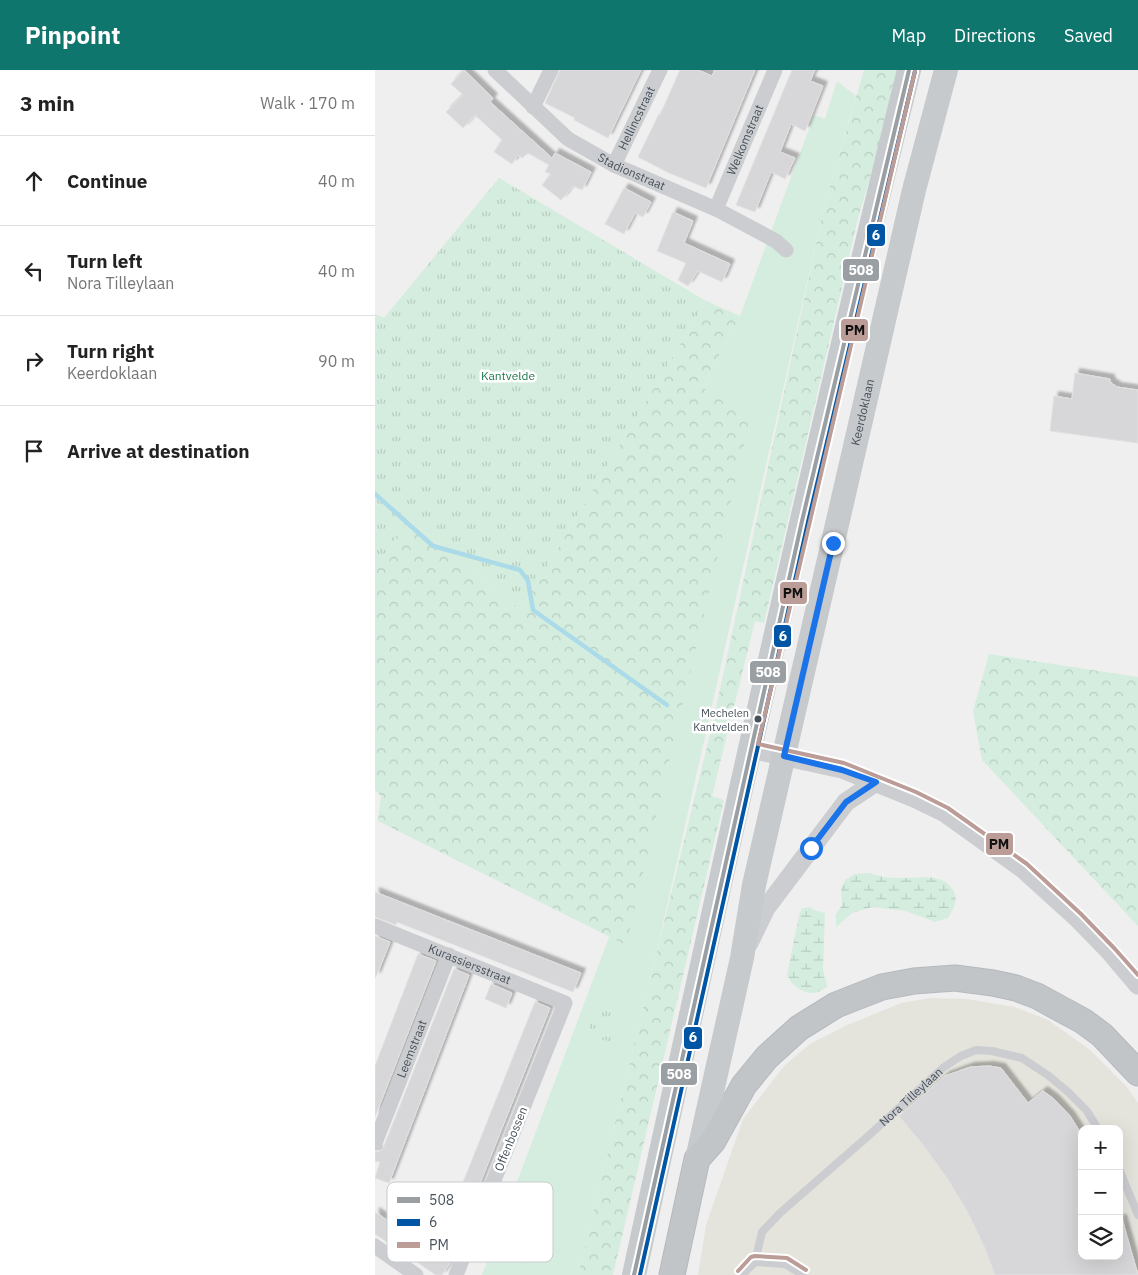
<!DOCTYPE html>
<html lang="en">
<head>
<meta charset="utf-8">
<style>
  body { margin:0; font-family:"IBM Plex Sans",sans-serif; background:#f2f2f2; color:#222 }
  .controls { position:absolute; right:15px; bottom:15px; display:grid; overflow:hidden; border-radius:10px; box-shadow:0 5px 20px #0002 }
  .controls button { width:45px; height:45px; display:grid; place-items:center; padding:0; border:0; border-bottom:1px solid #e0e0e0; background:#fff; color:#222; font:25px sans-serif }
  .stop { position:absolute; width:15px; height:15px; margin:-11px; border:4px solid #1a73e8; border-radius:50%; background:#fff }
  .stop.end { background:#1a73e8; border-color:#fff; box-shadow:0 1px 5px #0008 }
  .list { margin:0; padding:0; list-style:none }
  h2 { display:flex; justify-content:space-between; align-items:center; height:65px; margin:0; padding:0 20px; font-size:21px }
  h2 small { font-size:16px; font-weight:400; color:#767676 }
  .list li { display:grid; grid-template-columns:32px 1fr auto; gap:15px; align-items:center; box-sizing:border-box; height:90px; padding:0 20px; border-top:1px solid #e0e0e0 }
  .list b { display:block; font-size:19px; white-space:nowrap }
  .list p { margin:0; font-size:16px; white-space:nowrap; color:#767676 }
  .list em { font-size:16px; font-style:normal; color:#767676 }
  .icon { flex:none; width:28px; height:28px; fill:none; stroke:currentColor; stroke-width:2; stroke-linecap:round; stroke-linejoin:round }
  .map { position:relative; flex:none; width:763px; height:1205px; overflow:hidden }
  header { display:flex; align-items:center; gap:30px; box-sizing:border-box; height:70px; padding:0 25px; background:#0f766e; color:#fff }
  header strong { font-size:24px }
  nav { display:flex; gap:28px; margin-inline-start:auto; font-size:18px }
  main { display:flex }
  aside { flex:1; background:#fff }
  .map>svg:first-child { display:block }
</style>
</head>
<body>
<header>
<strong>Pinpoint</strong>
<nav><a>Map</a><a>Directions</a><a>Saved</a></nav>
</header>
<main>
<aside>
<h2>3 min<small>Walk · 170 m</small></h2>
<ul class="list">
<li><svg class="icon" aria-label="ahead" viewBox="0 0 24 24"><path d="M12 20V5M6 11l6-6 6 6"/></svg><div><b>Continue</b></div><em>40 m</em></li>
<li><svg class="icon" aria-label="left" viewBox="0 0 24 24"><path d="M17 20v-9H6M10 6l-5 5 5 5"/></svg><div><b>Turn left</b><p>Nora Tilleylaan</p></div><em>40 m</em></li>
<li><svg class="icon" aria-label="right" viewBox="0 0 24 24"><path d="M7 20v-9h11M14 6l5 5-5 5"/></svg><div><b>Turn right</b><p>Keerdoklaan</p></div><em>90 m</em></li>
<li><svg class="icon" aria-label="arrive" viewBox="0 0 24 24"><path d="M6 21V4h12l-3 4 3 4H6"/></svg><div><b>Arrive at destination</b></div></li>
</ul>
</aside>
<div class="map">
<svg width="763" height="1205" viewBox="0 0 763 1205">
  <defs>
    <pattern id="forest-crowns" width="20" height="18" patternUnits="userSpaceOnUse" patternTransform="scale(1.25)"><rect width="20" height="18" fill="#d4edde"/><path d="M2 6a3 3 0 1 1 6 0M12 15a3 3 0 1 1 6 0" fill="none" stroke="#b7cdc1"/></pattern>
    <pattern id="wetland-marsh" width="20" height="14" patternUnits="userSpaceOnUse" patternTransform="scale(1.25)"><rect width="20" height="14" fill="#d4edde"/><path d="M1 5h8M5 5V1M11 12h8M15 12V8" fill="none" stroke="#b7cdc1"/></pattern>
    <pattern id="park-tufts" width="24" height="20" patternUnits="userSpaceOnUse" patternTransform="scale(1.25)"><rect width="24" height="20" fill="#d4edde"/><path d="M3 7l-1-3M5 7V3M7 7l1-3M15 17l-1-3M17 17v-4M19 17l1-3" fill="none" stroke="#b7cdc1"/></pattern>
    <filter id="shadow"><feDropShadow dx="4.5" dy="-4.5" stdDeviation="1" flood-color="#0004"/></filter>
  </defs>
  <rect width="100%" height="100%" fill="#f0efef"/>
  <!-- commercial -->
  <path fill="#e4e3dc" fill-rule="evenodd" d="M555,928L592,929L640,937L673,950L714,979L751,1016L763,1033V1205H323L331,1155L368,1049L409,996L435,974L470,956L526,933ZM707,1059H744V1186H707Z"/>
  <!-- grass -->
  <path fill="#d4edde" d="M462,11L481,26L449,137L280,889L203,1205H107L234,867L327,317L365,246L439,45L450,49Z"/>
  <!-- forest -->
  <path fill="url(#forest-crowns)" d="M489,0H527L483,148L389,553L380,551L337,726L349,730L238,1205H203L337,656L449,137Z
    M331,231L365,246L327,317L375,350L251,875L3,751L6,726L0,720V499L33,449L146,540Z
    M614,584L763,607V856L607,690L598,641Z"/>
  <!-- wetland -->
  <path fill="url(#wetland-marsh)" d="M494,803C503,806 512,808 521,808C539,809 568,801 578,820C584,830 579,838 573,848L560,852L531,841L497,837L477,843L461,857V844L467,835L466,819L470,810L480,804Z
    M435,837L439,840L450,843L448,899L452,916C439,930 419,921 412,905L424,846L427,838Z"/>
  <!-- park -->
  <path fill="url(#park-tufts)" d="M124,108L331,231L146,540L33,449L0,499V244L9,248Z
    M221,933L246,940L237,972L212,966Z
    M150,1178L166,1182L160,1201L145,1195Z"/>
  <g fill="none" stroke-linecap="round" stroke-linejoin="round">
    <!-- stream -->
    <path stroke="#abdbe9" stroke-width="4.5" d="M0,424L58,476L145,500L153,511L158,540L292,635"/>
  </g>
  <!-- building -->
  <path fill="#d7d7d9" stroke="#e1e1e2" filter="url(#shadow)" d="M89,0L118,28L115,32L177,88L180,83L216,102L207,120L198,116L186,130L167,115L176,104L170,102L174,95L153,83L147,88L143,85L137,94L119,82L127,70L100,45L88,58L71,42L88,25L76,14Z
    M185,0H266L233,68L199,50L200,48L170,33Z
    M305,0H323L337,6L340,0H380L331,118L294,103L263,87L284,44L285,45Z
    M417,0H440L435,11L448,16L430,61L416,54L405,82L420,88L410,109L396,102L380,142L361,135Z
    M249,118L276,132L268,147L260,143L249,164L230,154Z
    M298,142L318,151L309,173L355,194L347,212L323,201L313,216L303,210L311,193L282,181Z
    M700,303L735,309V312L742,317L763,320V373L675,361L679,326L697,329Z
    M0,822L206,903L198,922L22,852L21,855L0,847Z
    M0,866L15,872L1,907H0Z
    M43,884L61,891L0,1047V996Z
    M79,899L94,905L14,1113L0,1108L5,1092L0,1091V1082L5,1081L9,1076Z
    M116,914L137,923L131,938L110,929Z
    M160,932L175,938L84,1166L69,1160Z
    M614,996L626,998L653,1033L668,1021L679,1029L695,1046L707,1065V1186H744V1149H747L763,1205H620L609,1176L592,1141L572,1108L549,1076L524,1046L570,1006L595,997Z
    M0,1142L75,1193L67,1205H61L0,1164Z"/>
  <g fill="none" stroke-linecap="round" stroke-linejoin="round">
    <!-- trunk casing -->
    <g stroke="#b5b9be" stroke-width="27">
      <path id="trunk" d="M297,1205L322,1089L338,1071L369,1015L392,987L424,958L461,935L507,917L539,911L580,908L618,913L641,918L662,926L708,951L727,965L763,1003"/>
    </g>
    <!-- service -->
    <g stroke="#cbcdd0" stroke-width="8">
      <path d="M744,1099L763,1145"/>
      <path id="s1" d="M380,1192L387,1162L405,1143L491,1068L569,997L586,986L601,980L617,981L647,988L674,1006L693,1022L712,1041L723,1059"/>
      <path d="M367,1205L380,1192L410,1194L428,1205"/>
    </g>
    <!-- minor -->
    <g stroke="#cbcdd0" stroke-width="15">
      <path id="s2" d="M120,0L193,69L239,95L341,139L401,171L411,180"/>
      <path d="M158,37L176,0"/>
      <path id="s3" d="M239,95L285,0"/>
      <path id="s4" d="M341,139L400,0"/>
      <path id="s5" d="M0,856L190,933L81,1205"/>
      <path id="s6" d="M0,1073L74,885"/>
      <path d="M0,1176L41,1205"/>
    </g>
    <!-- tertiary -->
    <path stroke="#cbcdd0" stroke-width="19" d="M375,679L467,699L539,728L570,743L648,799L702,848L736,883L763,915
      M374,873L391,838L471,732L501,712"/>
    <!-- primary -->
    <g stroke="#c7cacd" stroke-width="24">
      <path id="s7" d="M322,1089L367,888L379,815L539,120L571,0"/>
      <path d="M259,1205C347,802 435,400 534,0"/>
    </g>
    <!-- trunk -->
    <use href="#trunk" stroke="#c2c5c8" stroke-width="25"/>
    <!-- bus-1 casing -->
    <g stroke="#fff" stroke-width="8">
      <path id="bus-1" d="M259,1205L427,451L534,0"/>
    </g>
    <!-- bus-2 casing -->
    <g stroke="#fff" stroke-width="8">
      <path id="bus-2" d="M265,1205L433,452L540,1"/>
    </g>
    <!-- bus-3 casing -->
    <g stroke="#fff" stroke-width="8">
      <path id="bus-3" d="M540,1L383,674L469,693L541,722L573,738L652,794L706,844L740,879L763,905
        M363,1201L376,1187L380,1186L412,1188L431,1200"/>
    </g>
    <!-- bus-1 -->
    <use href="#bus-1" stroke="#9a9fa4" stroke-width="4"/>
    <!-- bus-2 -->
    <use href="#bus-2" stroke="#0056a4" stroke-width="4"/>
    <!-- bus-3 -->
    <use href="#bus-3" stroke="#bb9c97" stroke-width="4"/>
  </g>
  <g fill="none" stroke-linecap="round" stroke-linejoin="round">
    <!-- route -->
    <path stroke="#1a73e8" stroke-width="6" d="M436,778L471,732L501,712L467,700L409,686L458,473"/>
  </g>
  <!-- markers -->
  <circle fill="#47515a" stroke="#fff" stroke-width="2" cx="383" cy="649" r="4.5"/>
  <g text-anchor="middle" stroke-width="5" stroke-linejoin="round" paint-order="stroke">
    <!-- bus labels -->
    <g font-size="11" fill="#47515a" stroke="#fff" text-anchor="end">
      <text x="374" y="647">Mechelen<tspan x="374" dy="14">Kantvelden</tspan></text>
    </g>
    <!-- street labels -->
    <g font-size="12" fill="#47515a" stroke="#fff">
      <text dy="4" stroke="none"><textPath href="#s3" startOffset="52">Hellincstraat</textPath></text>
      <text dy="4" stroke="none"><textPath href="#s4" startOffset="75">Welkomstraat</textPath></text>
      <text dy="4" stroke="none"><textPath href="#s2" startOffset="172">Stadionstraat</textPath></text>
      <text dy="4" stroke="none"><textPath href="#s7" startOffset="765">Keerdoklaan</textPath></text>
      <text dy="4" stroke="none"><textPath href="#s5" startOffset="102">Kurassiersstraat</textPath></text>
      <text dy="4" stroke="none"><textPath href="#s6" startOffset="101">Leemstraat</textPath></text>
      <text dy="4" stroke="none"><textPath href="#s1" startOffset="232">Nora Tilleylaan</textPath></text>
      <text transform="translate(136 1069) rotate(-68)" y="4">Offenbossen</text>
    </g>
    <!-- park labels -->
    <g font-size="12" fill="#1c784d" stroke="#fff">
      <text x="133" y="310">Kantvelde</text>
    </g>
  </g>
  <!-- legend -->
  <rect x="12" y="1112" width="166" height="80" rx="8" fill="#fff" stroke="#c8cbce" stroke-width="1"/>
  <rect x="22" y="1127" width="23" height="6" fill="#9a9fa4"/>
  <rect x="22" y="1149" width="23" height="7" fill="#0056a4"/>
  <rect x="22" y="1172" width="23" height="6" fill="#bb9c97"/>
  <g font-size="14" fill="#47515a">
    <text x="54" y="1135">508</text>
    <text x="54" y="1157">6</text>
    <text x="54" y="1180">PM</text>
  </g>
  <g stroke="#fff" stroke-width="2">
    <rect x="491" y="153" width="20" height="24" rx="5" fill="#0056a4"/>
    <rect x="467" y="188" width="38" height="24" rx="5" fill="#9a9fa4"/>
    <rect x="465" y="248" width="29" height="24" rx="5" fill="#bb9c97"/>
    <rect x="404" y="511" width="29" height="24" rx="5" fill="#bb9c97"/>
    <rect x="398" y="554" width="19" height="24" rx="5" fill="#0056a4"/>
    <rect x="374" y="590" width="38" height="24" rx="5" fill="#9a9fa4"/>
    <rect x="610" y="762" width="29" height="24" rx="5" fill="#bb9c97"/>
    <rect x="308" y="956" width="20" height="24" rx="5" fill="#0056a4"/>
    <rect x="285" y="992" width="38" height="24" rx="5" fill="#9a9fa4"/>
  </g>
  <g font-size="14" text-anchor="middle" font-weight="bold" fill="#fff">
    <text x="501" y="170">6</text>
    <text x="486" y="205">508</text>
    <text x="408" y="571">6</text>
    <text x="393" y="607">508</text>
    <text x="318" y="972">6</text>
    <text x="304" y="1009">508</text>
  </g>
  <g font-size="14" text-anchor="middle" font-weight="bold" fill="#111">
    <text x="480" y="265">PM</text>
    <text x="418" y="528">PM</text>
    <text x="624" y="779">PM</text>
  </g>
</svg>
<div class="controls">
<button>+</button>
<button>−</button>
<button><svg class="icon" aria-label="layers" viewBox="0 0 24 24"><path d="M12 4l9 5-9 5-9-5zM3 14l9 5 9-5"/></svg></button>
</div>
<div class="stop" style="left:436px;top:778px"></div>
<div class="stop end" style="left:458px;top:473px"></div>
</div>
</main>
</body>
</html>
